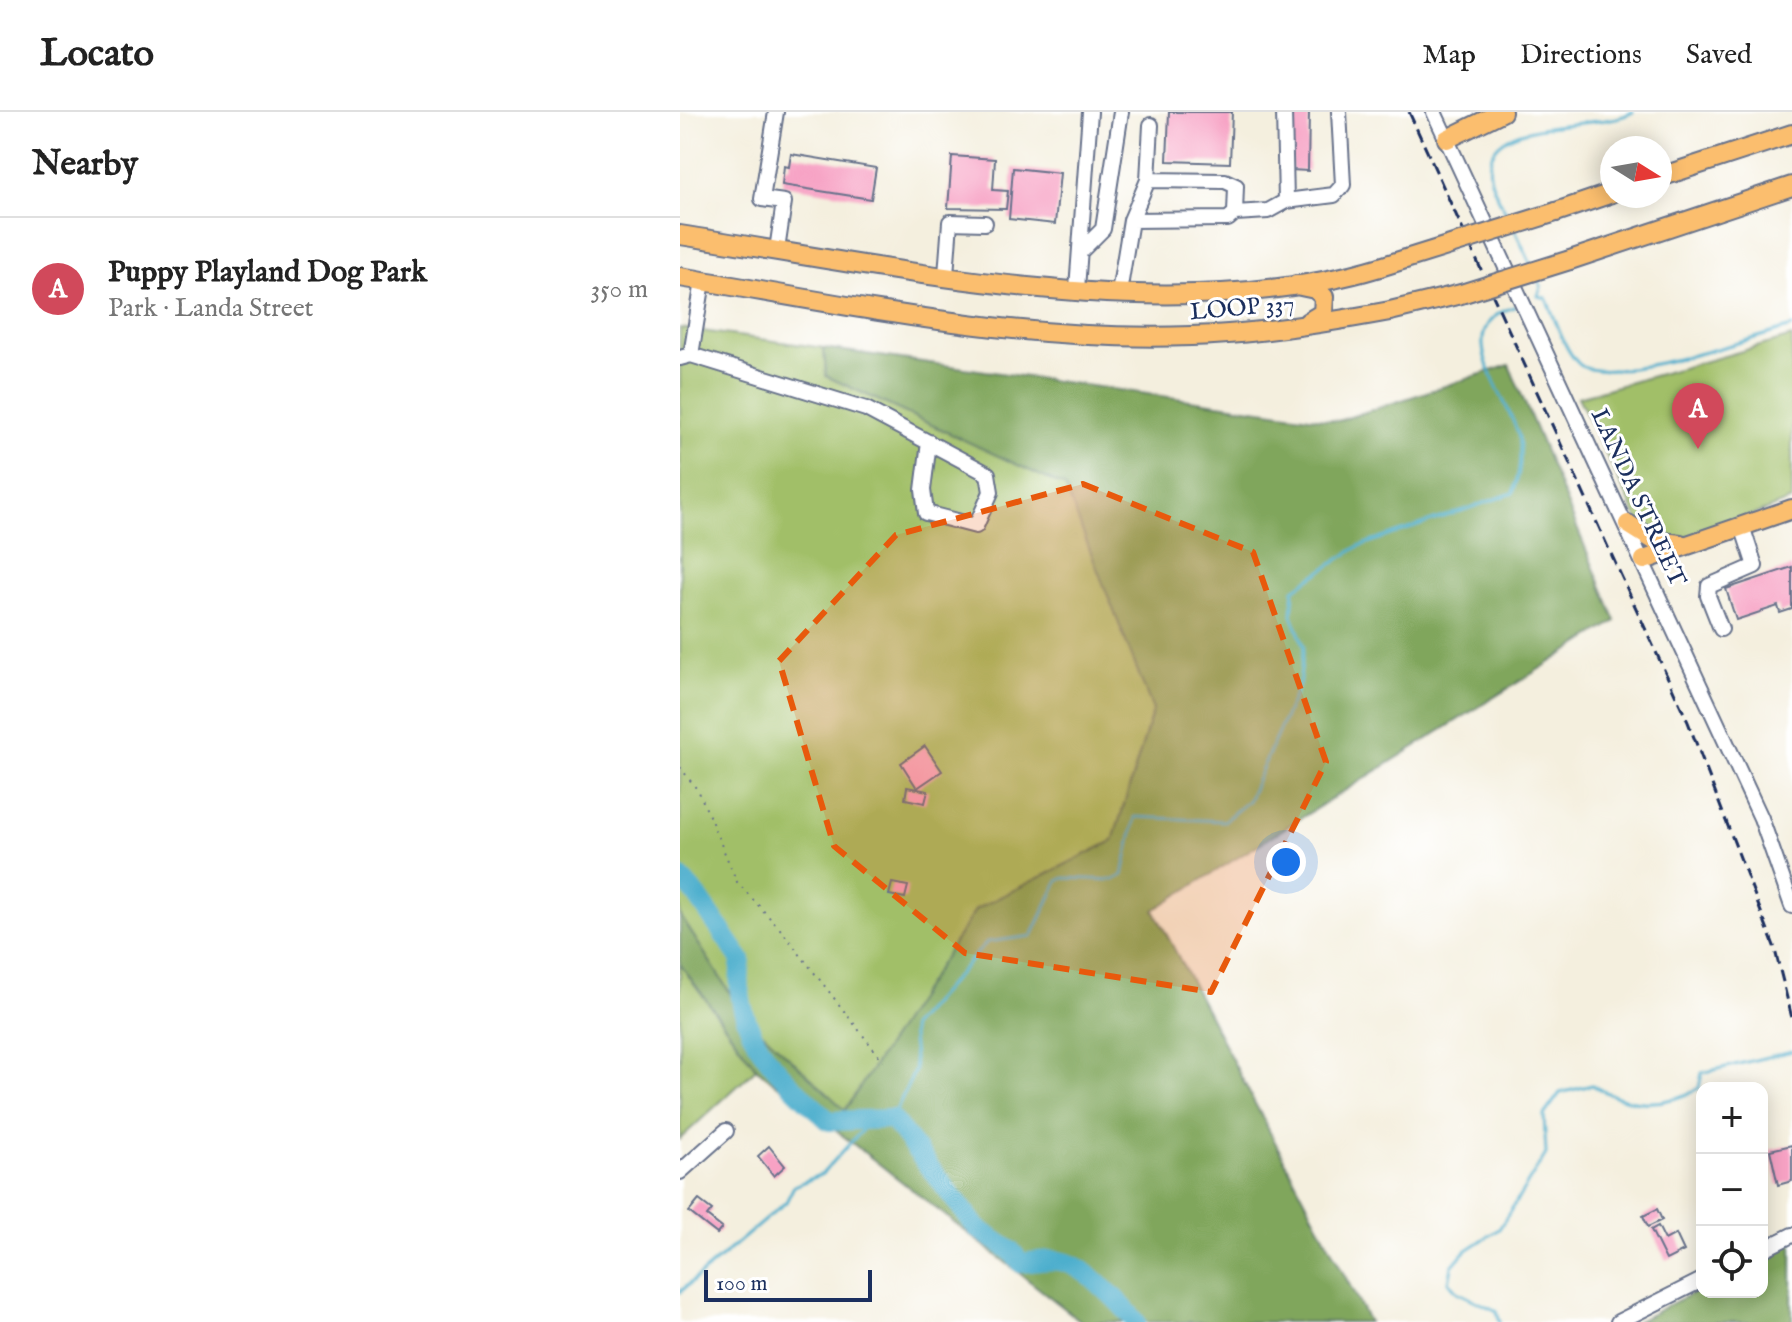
<!DOCTYPE html>
<html lang="en">
<head>
<meta charset="utf-8">
<style>
  body { margin:0; font-family:"IM FELL English",serif; background:#f2f2f2; color:#222 }
  .controls { position:absolute; right:24px; bottom:24px; display:grid; overflow:hidden; border-radius:16px; box-shadow:0 4px 20px #0003 }
  .controls button { width:72px; height:72px; display:grid; place-items:center; padding:0; border:0; border-bottom:2px solid #e0e0e0; background:#fff; color:#222; font:40px sans-serif }
  .compass { position:absolute; left:920px; top:24px; width:72px; height:72px; border-radius:50%; background:#fff; box-shadow:0 4px 20px #0003; rotate:101deg }
  .scale { position:absolute; left:24px; bottom:20px; width:168px; box-sizing:border-box; padding-left:8px; border:4px solid #1b2f5e; border-top:0; font-size:22px; line-height:28px; white-space:nowrap; color:#1b2f5e; -webkit-text-stroke:6px #fff; paint-order:stroke }
  .you { position:absolute; left:606px; top:750px; width:28px; height:28px; margin:-20px; border:6px solid #fff; border-radius:50%; background:#1a73e8; box-shadow:0 0 0 12px #1a73e833 }
  .badge { display:grid; place-items:center; width:52px; height:52px; border-radius:50%; background:#d1495b; color:#fff; font-size:26px; font-weight:700 }
  .pin { position:absolute; translate:-50% -66px; filter:drop-shadow(0 2px 4px #0008) }
  .pin::after { content:''; position:absolute; top:42px; width:28px; height:24px; background:inherit; clip-path:polygon(0 0,100% 0,50% 100%) }
  .list { margin:0; padding:0; list-style:none }
  h2 { display:flex; justify-content:space-between; align-items:center; height:104px; margin:0; padding:0 32px; font-size:34px }
  h2 small { font-size:26px; font-weight:400; color:#767676 }
  .list li { display:grid; grid-template-columns:52px 1fr auto; gap:24px; align-items:center; box-sizing:border-box; height:144px; padding:0 32px; border-top:2px solid #e0e0e0 }
  .list b { display:block; font-size:30px; white-space:nowrap }
  .list p { margin:0; font-size:26px; white-space:nowrap; color:#767676 }
  .list em { font-size:26px; font-style:normal; color:#767676 }
  .icon { flex:none; width:44px; height:44px; fill:none; stroke:currentColor; stroke-width:2; stroke-linecap:round; stroke-linejoin:round }
  .map { position:relative; flex:none; width:1112px; height:1210px; overflow:hidden }
  header { display:flex; align-items:center; gap:48px; box-sizing:border-box; height:112px; padding:0 40px; background:#fff; border-bottom:2px solid #e0e0e0 }
  header strong { font-size:38px }
  nav { display:flex; gap:44px; margin-inline-start:auto; font-size:28px }
  main { display:flex }
  aside { flex:1; background:#fff }
  .map>svg:first-child { display:block }
</style>
</head>
<body>
<header>
<strong>Locato</strong>
<nav><a>Map</a><a>Directions</a><a>Saved</a></nav>
</header>
<main>
<aside>
<h2>Nearby<small></small></h2>
<ul class="list">
<li><span class="badge">A</span><div><b>Puppy Playland Dog Park</b><p>Park · Landa Street</p></div><em>350 m</em></li>
</ul>
</aside>
<div class="map">
<svg width="1112" height="1210" viewBox="0 0 1112 1210">
  <rect width="100%" height="100%" fill="#fff"/>
  <filter id="ink" filterUnits="userSpaceOnUse"><feTurbulence type="fractalNoise" baseFrequency=".0125" numOctaves="2"/><feDisplacementMap in="SourceGraphic" scale="16" xChannelSelector="R" yChannelSelector="G"/><feConvolveMatrix kernelMatrix="1 2 1 2 8 2 1 2 1" color-interpolation-filters="sRGB"/></filter>
  <filter id="wash" filterUnits="userSpaceOnUse"><feTurbulence type="fractalNoise" baseFrequency=".006" numOctaves="4" result="noise"/><feDisplacementMap in="SourceGraphic" scale="32" xChannelSelector="R" yChannelSelector="G"/><feGaussianBlur stdDeviation="1.8" result="paint"/><feColorMatrix in="noise" values="0 0 0 0 0 0 0 0 0 0 0 0 0 0 0 0 0 1.4 0 .05"/><feComposite in="paint" operator="in"/></filter>
  <g filter="url(#wash)">
    <rect width="100%" height="100%" fill="#f4efde"/>
    <!-- green -->
    <path fill="#a1bf67" stroke="#5e7762" stroke-width="2" d="M0,216L144,236L146,264L385,374L473,598L433,729L296,797L165,999L64,903L0,803Z
      M1112,225V388L1018,424L990,427L961,414L898,285Z
      M0,852L76,957L0,1027Z"/>
    <!-- forest -->
    <path fill="#80a65c" stroke="#4e6a5d" stroke-width="2" d="M144,236L658,309L829,253L936,509L474,798L689,1210H402L77,957L0,852V803L64,903L165,998L296,797L433,729L473,598L385,375L146,264Z
      M1112,1129V1210H956L1022,1176V1180H1082V1144Z"/>
    <g fill="none" stroke-linecap="round" stroke-linejoin="round">
      <!-- stream -->
      <path stroke="#4eafcd" stroke-width="3" d="M830,108C823,94 812,78 810,63C800,0 919,20 953,0
        M835,118L852,155
        M857,165L861,175L858,184L866,186C875,205 883,237 899,252C923,276 1076,225 1112,215
        M212,1007L235,958L231,915L307,830L352,824L378,769L384,766L434,768L443,763L455,705L544,709L568,689L619,573L624,534L612,503L614,477L679,434L833,381C840,362 842,346 839,326C831,287 765,216 834,195
        M0,1180L106,1090L114,1074L142,1062L193,1006
        M820,1210L817,1199L777,1180L769,1170L772,1154L784,1140L819,1117L866,1042L864,1003L880,981L912,973C948,994 982,997 1019,976L1022,961L1112,939"/>
      <!-- river -->
      <path stroke="#4eafcd" stroke-width="20" d="M0,765L16,782L61,848C50,922 100,963 149,1009L212,1007L297,1116L331,1139L341,1151C355,1150 370,1146 384,1150C406,1155 442,1192 456,1210"/>
    </g>
    <g id="blocks">
      <!-- building -->
      <path fill="#f7a2c4" d="M489,0H552L550,51L487,49Z
        M612,0H629L628,59L611,58Z
        M111,42L196,56L191,87L102,73L104,54L109,55Z
        M272,44L315,47L313,78L328,79L326,97L268,96Z
        M333,56L380,61L375,112L329,107Z
        M1112,455V497L1100,501L1098,494L1056,508L1046,477Z
        M245,634L262,659L237,676L221,651Z
        M227,675L248,679L245,691L225,687Z
        M212,771L228,774L225,786L209,783Z
        M1112,1033V1069L1098,1073L1090,1038Z
        M89,1034L105,1054L94,1064L78,1044Z
        M19,1088L32,1098L27,1104L42,1116L37,1122L9,1100Z
        M977,1097L982,1108L968,1115L963,1104Z
        M978,1114L985,1128L996,1122L1004,1139L986,1148L971,1118Z"/>
    </g>
  </g>
  <g filter="url(#ink)">
    <use href="#blocks" fill-opacity="0" stroke="#67728b" stroke-width="2"/>
    <g fill="none" stroke-linecap="round" stroke-linejoin="round">
      <!-- minor casing -->
      <g stroke="#67728b" stroke-width="18">
        <path id="minor" d="M96,0L82,87L104,90L97,138
          M604,0L606,89
          M754,0L1081,706L1112,794
          M555,101L588,99L606,89L654,83L663,73L659,0
          M451,108L548,107L555,101L556,74L545,69L468,68
          M400,140L423,117L441,0
          M266,163L270,110L305,111
          M397,177L410,0
          M439,181L451,108L468,68L471,13
          M11,243L23,169
          M0,246L11,243L186,297L308,362L311,380L296,414L246,401L243,378L249,330
          M1041,517L1028,484L1029,474L1075,454L1062,414
          M0,1060L46,1019
          M1082,1138L1112,1123
          M938,1210L1022,1168"/>
      </g>
      <!-- major casing -->
      <g stroke="#67728b" stroke-width="22">
        <path id="major" d="M767,27L822,0
          M980,65L1112,22
          M876,100L932,81
          M0,123C215,156 489,219 700,155
          M890,148L1112,74
          M0,165C179,195 365,236 548,222C603,218 656,209 710,199
          M616,173L635,177L644,185L643,201L628,210
          M948,412L975,429L1000,432
          M964,448L1112,397"/>
      </g>
      <!-- path -->
      <path stroke="#67728b" stroke-width="2" stroke-dasharray="2 6" stroke-linecap="butt" d="M0,655L19,680L57,770L101,818L203,949"/>
      <!-- minor -->
      <use href="#minor" stroke="#fff" stroke-width="14"/>
      <!-- major -->
      <use href="#major" stroke="#fbbe6e" stroke-width="18"/>
      <!-- rail -->
      <path stroke="#1b2f5e" stroke-width="3" stroke-dasharray="12 6" stroke-linecap="butt" d="M729,0L1008,610L1094,834L1112,906"/>
      <!-- major-bridge casing -->
      <g stroke="#67728b" stroke-width="22" stroke-linecap="butt">
        <path id="major-bridge" d="M700,155L876,100
          M710,199L781,182L890,148"/>
      </g>
      <!-- major-bridge -->
      <use href="#major-bridge" stroke="#fbbe6e" stroke-width="18"/>
    </g>
  </g>
  <!-- marked area -->
  <path fill="#e8590c" fill-opacity="0.2" stroke="#e8590c" stroke-width="6" stroke-dasharray="16 10" stroke-linejoin="round" d="M403,372L573,440L646,650L531,880L285,841L154,734L99,549L216,423Z"/>
  <g text-anchor="middle" stroke-width="6" stroke-linejoin="round" paint-order="stroke">
    <!-- street labels -->
    <g font-size="24" fill="#1b2f5e" stroke="#fff">
      <text transform="translate(562 195) rotate(-5)" y="8">LOOP 337</text>
      <text transform="translate(959 385) rotate(65)" y="8">LANDA STREET</text>
    </g>
  </g>
</svg>
<div class="controls">
<button>+</button>
<button>−</button>
<button><svg class="icon" aria-label="locate" viewBox="0 0 24 24"><circle cx="12" cy="12" r="6"/><path d="M12 2v4M12 18v4M2 12h4M18 12h4"/></svg></button>
</div>
<svg class="compass" viewBox="-18 -18 36 36"><path d="M0-13l5 13h-10z" fill="#e53935"/><path d="M0 13l5-13h-10z" fill="#767676"/></svg>
<div class="scale">100 m</div>
<div class="you"></div>
<div class="pin badge" style="left:1018px;top:337px">A</div>
</div>
</main>
</body>
</html>
